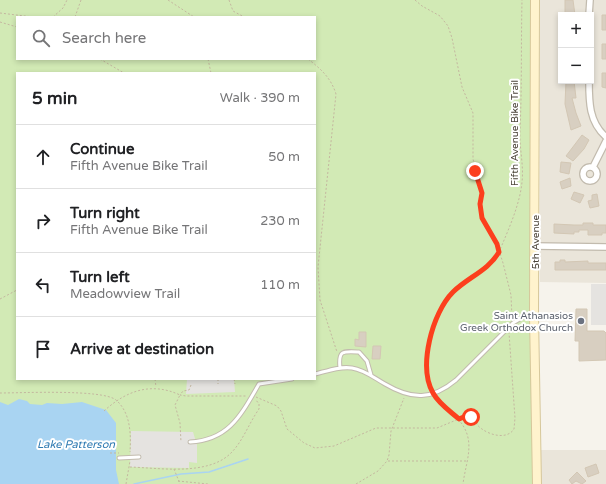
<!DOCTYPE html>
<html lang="en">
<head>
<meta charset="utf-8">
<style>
  body { margin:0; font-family:"Varela Round",sans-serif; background:#f2f2f2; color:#202124 }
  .controls { position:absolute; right:12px; top:12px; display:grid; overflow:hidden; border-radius:0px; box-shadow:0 2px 6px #0003 }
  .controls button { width:36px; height:36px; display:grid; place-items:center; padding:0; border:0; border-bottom:1px solid #e0e0e0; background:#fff; color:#202124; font:20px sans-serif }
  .stop { position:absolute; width:12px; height:12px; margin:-9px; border:3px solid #fc3f1d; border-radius:50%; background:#fff }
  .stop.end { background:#fc3f1d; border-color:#fff; box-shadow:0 1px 4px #0008 }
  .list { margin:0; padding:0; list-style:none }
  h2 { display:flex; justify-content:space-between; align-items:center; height:52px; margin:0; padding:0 16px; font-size:17px }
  h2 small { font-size:13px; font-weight:400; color:#757577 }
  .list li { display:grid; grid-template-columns:26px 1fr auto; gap:12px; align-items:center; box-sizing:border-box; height:64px; padding:0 16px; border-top:1px solid #e0e0e0 }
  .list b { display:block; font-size:15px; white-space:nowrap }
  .list p { margin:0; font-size:13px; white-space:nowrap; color:#757577 }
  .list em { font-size:13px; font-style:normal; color:#757577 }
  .icon { flex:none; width:22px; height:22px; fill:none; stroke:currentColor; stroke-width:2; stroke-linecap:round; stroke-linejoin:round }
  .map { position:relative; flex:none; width:606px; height:484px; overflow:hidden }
  .search { position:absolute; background:#fff; box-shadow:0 2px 6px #0003; left:16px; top:16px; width:300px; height:44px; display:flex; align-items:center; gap:10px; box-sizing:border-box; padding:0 14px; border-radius:0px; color:#757577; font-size:15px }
  .panel { position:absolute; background:#fff; box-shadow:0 2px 6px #0003; left:16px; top:72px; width:300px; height:308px; border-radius:0px }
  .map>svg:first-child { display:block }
</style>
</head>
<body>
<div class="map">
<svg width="606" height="484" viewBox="0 0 606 484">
  <rect width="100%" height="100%" fill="#f6f3ec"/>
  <!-- residential -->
  <path fill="#eae5da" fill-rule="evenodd" d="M539,0H606V283L540,282ZM561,15H591V81H561Z
    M539,450H606V484H540Z"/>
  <!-- green -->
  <path fill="#d2eab5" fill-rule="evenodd" d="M0,0H531L530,241L533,484H0ZM17,17H315V59H17ZM17,73H315V379H17Z"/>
  <!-- parking -->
  <path fill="#e5e3e0" d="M591,284H606V325H591Z
    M187,379H234L235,392L186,394Z
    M131,431L193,432L197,445V463L189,462V468L130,467Z"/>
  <!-- water -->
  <path fill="#a9d4f2" d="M19,399L27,401L30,404L42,405L47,403L62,404L82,402L106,410L116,423V470L119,484H0V402L8,405Z"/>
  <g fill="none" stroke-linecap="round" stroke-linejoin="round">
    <!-- stream -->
    <path stroke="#a9d4f2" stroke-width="1.5" d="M134,484L181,474L209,472L248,459"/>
  </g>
  <!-- building -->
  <path fill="#d8cfc1" stroke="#d3c7b4" d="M565,0H573L575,15H565Z
    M602,15H606V30H602Z
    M602,44H606V59H602Z
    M602,73H606V88L602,87Z
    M566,81H574L576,98H572L576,113L581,126L571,130L565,104Z
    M582,135L589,140L584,149L573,161L566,156Z
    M561,162L571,163L569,174L560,172Z
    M570,178L571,186L562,189L560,182Z
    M574,192L584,195L580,203L571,199Z
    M597,194L599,206L590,208L588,201L592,200V195Z
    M583,223H593V225H606V233H602V235H588V230H579V232H574V234L554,233V224L574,225H583Z
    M560,260H565V262L588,261V263H606V270H555V262H560Z
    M576,309H587V331H604L606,333V360L579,361V341H575Z
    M359,332H366V347L355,346V339L359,340Z
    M373,346H381L380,359H372Z
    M596,464L599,473L588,477L585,468Z
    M577,472L586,481L582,484L576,481L572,484L569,480Z"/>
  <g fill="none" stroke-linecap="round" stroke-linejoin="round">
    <!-- lane casing -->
    <g stroke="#c2bbae" stroke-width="5">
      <path id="lane" d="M340,368C338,350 343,351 359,352L367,361L371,375
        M315,374C327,371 340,366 352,368C365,370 374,378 385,384C412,400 432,400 456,380L513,323L523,317L532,316
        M190,442C229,440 241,415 259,384L292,379
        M119,458L139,457"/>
    </g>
    <!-- street casing -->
    <g stroke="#c2bbae" stroke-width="8">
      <path id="street" d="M589,15L590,0
        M589,81C589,102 589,122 606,137
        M583 174a7 7 0 1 1 14 0a7 7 0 1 1-14 0Z
        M593,167L606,141
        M535,246L606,247"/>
    </g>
    <!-- secondary casing -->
    <g stroke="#d6c79b" stroke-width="10">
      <path id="secondary" d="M535,0L534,315L537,484"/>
    </g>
    <!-- path -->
    <path stroke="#c4b79f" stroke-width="1" stroke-dasharray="2 2" stroke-linecap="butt" d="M168,0L194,17
      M229,0L233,11L244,17
      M415,0L422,6L440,16L448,26L452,38L462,87L473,113V159L482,193L481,213L491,235L497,244L503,263L511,295L512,318
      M0,13L33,17
      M53,17L63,8L67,0
      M75,17L81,0
      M0,22L17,27
      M100,59L124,73
      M208,59L211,73
      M308,59C321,69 331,78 336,94L318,267L320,300L337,352
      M0,299L17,290
      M155,379L156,387
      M218,379V384
      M234,379L235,384
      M191,385L189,390L183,391L180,395L186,396H247
      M431,389C422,355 430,311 459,287C476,273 493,266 502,245C510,226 520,203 522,182C524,165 519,147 520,130C522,87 521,43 522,0
      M0,393C21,393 103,389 116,400C131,413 131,435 130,452
      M256,397L277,406L281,411L287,429L304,443L315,448L334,446L376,428H437L466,416L471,417C475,421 477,426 482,429C490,435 507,440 514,429L515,418L509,333
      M435,397C442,406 451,411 458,419C477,440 466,460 463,484
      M104,411C127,390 152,382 180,395L175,405L180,423L181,442
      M110,453H119
      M388,461H468
      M130,467C160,468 208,476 231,453C243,441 249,423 259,409V404L256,400
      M174,469L180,484
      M178,481L208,484
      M126,484L130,461
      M356,484L378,471L387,461L389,455L391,431L404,398"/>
    <!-- lane -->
    <use href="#lane" stroke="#fff" stroke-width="3"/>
    <!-- street -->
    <use href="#street" stroke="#fff" stroke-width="5.5"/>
    <!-- secondary -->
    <use href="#secondary" stroke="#fff3cd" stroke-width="8"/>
  </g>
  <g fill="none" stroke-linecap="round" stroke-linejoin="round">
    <!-- route -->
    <path stroke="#fc3f1d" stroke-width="5" d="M471,417L466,416L459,419C450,411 439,404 433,393C418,367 432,313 453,292C468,277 488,271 499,252L497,244L482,218L480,204L482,193L475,171"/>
  </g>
  <!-- markers -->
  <circle fill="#6b7280" stroke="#fff" stroke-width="1.5" cx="581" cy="321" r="4"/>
  <g text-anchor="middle" stroke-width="4" stroke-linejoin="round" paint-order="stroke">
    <!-- street labels -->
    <g font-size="10" fill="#4b4439" stroke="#fff">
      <text transform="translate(514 133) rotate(-90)" y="4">Fifth Avenue Bike Trail</text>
      <text transform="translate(535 242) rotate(-90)" y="4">5th Avenue</text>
    </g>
    <!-- worship labels -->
    <g font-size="10" fill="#5b616d" stroke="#fff" text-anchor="end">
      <text x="573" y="319">Saint Athanasios<tspan x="573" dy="12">Greek Orthodox Church</tspan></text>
    </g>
    <!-- water labels -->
    <g font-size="11" font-style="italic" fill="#2e7ab2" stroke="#fff">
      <text x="76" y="448">Lake Patterson</text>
    </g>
  </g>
</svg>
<div class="controls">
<button>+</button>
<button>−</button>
</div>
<div class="stop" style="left:471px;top:417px"></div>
<div class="stop end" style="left:475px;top:171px"></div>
<div class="search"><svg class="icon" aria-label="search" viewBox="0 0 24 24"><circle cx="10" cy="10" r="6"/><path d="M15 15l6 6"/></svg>Search here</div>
<section class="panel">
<h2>5 min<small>Walk · 390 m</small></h2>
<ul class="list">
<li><svg class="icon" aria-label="ahead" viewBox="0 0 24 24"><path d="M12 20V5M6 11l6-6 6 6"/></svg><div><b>Continue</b><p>Fifth Avenue Bike Trail</p></div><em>50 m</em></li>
<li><svg class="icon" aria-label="right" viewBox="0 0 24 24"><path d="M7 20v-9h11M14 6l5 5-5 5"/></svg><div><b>Turn right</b><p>Fifth Avenue Bike Trail</p></div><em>230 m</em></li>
<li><svg class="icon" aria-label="left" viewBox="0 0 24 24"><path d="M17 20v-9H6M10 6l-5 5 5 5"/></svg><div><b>Turn left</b><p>Meadowview Trail</p></div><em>110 m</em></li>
<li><svg class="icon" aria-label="arrive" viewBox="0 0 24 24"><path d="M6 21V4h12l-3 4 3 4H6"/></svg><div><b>Arrive at destination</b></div></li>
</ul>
</section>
</div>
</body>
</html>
